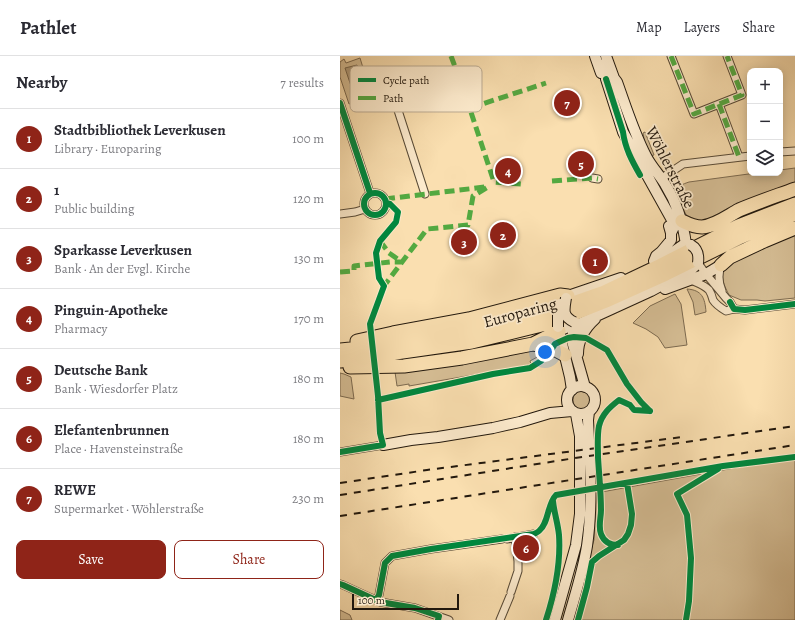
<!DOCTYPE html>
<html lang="en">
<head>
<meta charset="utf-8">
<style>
  body { margin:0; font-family:Alegreya,serif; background:#f7f7f7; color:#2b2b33 }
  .controls { position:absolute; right:12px; top:12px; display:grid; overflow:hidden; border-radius:8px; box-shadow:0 2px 10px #0003 }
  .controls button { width:36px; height:36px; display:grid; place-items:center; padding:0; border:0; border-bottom:1px solid #e1e1e2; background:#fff; color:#2b2b33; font:20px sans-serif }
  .scale { position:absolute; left:12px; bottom:10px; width:107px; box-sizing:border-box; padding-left:4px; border:2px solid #22180d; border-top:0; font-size:11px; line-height:14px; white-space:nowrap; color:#22180d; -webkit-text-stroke:3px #fceacc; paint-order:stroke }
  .you { position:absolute; left:205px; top:296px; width:14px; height:14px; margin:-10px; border:3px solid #fff; border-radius:50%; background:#1a73e8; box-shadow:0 0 0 6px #1a73e833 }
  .badge { display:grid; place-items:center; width:26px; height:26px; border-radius:50%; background:#8f2418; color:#fff; font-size:13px; font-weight:700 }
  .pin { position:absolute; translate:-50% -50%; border:2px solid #fff; box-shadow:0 1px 4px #0006 }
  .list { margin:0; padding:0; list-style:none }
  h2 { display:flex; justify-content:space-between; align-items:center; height:52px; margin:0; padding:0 16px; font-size:17px }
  h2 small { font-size:13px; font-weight:400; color:#7c7c81 }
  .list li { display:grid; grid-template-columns:26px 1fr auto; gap:12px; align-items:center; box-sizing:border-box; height:60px; padding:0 16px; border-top:1px solid #e1e1e2 }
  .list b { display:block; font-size:15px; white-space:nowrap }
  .list p { margin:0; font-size:13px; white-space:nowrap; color:#7c7c81 }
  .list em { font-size:13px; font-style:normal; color:#7c7c81 }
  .actions { display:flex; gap:8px; padding:12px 16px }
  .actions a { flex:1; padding:9px 0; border:1px solid #8f2418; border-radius:8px; text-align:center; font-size:14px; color:#8f2418 }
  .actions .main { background:#8f2418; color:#fff }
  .icon { flex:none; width:22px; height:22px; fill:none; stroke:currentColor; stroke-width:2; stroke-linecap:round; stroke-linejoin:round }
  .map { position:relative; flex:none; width:455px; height:564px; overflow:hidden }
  header { display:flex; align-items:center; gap:24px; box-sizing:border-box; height:56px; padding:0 20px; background:#fff; border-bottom:1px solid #e1e1e2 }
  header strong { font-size:19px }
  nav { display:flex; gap:22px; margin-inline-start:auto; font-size:14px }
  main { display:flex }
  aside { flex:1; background:#fff }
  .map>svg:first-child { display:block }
</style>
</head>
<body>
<header>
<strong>Pathlet</strong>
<nav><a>Map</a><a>Layers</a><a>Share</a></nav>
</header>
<main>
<aside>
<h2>Nearby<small>7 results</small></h2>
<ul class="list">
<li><span class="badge">1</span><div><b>Stadtbibliothek Leverkusen</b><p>Library · Europaring</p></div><em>100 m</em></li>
<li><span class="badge">2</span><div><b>1</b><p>Public building</p></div><em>120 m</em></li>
<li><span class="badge">3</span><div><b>Sparkasse Leverkusen</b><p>Bank · An der Evgl. Kirche</p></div><em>130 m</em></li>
<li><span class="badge">4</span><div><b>Pinguin-Apotheke</b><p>Pharmacy</p></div><em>170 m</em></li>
<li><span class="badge">5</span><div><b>Deutsche Bank</b><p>Bank · Wiesdorfer Platz</p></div><em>180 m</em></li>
<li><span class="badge">6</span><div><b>Elefantenbrunnen</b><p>Place · Havensteinstraße</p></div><em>180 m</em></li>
<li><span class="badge">7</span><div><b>REWE</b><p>Supermarket · Wöhlerstraße</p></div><em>230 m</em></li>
</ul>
<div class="actions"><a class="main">Save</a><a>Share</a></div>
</aside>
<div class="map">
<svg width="455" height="564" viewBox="0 0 455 564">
  <rect width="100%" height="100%" fill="#fadfb0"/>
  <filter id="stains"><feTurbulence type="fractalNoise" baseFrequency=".005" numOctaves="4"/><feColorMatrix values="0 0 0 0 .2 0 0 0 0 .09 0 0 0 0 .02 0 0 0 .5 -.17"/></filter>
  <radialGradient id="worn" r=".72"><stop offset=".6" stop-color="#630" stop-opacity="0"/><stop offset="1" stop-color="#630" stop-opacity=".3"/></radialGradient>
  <!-- green -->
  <path fill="#d5bd94" stroke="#7c6a50" d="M20,2L32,41L9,48L0,21V6L4,3L6,7Z
    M305,76L314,99L310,100L306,94L303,77Z
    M455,112V128L362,166L354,165L347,160L333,136C338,130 343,128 349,126L416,117H440V114Z
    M455,177V242L425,245L417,244H401L389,239C383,227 378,217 390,207Z
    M347,233C362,234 365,242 366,256L355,259L353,246Z
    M335,238L341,248L347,289L325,292L318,281L306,273L293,267L310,250Z
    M229,273L239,326L235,328L222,275Z
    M196,292L208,294L203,300L201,299L190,305L191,308L185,310L69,330V328L57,330L55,316Z
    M0,317L4,318L11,321L14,343L0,340Z
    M233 344a9 9 0 1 1 18 0a9 9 0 1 1-18 0Z
    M455,401V564H230L254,484L256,437Z
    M0,554L10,559L12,564H0Z"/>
  <!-- water -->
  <path fill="#b19b79" stroke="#78674e" d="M17,9L25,32L13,36L5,12Z"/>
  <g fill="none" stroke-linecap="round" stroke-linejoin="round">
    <!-- street casing -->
    <g stroke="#584a36" stroke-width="9">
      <path id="street" d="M331,0L354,58L402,39L387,0
        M55,36V45L85,138
        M0,47L30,137
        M379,48L399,101
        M440,96L455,95
        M252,122L258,123
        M322,122L343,108L410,100
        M24 148a11 11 0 1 1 22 0a11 11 0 1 1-22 0Z
        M0,158L15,156L25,153
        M358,207L366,218L386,242L390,246L394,253
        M381,209C378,218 378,226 382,235
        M351,224C358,227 364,229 369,234C371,237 372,240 373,244C376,249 381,252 386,255L394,253L405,254L455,248
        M0,396L43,389
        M167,483L194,478
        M0,528L3,529L40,546L75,552L109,564
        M171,536L178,515V505L175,481
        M36,544L39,539L45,507L52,500L91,493L162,483
        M160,564L170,540"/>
    </g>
    <!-- secondary casing -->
    <g stroke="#22180d" stroke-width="12">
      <path id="secondary" d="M255,0L261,17
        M266,0L274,22L277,26C286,51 294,77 306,100C311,110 319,118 325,128C337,147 343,166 346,188
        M264,8L267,20L266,23L283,76L332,164L334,171L331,177
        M323,203L343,189L346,188L351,189
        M314,205L316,200L321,196L331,184V177L329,170
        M325,233L366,218L381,209
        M223,243L228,240L281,222
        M241,267L233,276L232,285L245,331
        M218,271L230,321L232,334
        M219,275L228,271L241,267L311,235L353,212L358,207
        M238,298C238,284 245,272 255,263
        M227 344a14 14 0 1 1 28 0a14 14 0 1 1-28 0Z
        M43,389L71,384L98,381L153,372L180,366L210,357L232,355
        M215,564L236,489L240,458V380L236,358
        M228,564C235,539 243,515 247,490C253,448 250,405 248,364L249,356"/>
    </g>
    <!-- highway casing -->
    <g stroke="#22180d" stroke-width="15">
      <path id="highway" d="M342,165C348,168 355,171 362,171C375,170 388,160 399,154C418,146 436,140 455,133
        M381,209L390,201L424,185L455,172
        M17,285L53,277L129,263L220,239L228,240
        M193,288L210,291L225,299
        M0,294L30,291L130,275L202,258L262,237L321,209L398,170L455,148
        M0,305L132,286L206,268L226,261L266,245L326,218L401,181L455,158
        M10,311L64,310L122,302L193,288L219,275"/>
    </g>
    <!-- street -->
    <use href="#street" stroke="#fceacc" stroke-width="7"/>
    <!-- secondary -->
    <use href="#secondary" stroke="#fceacc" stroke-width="10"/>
    <!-- highway -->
    <use href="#highway" stroke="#fadfb0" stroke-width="13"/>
    <!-- rail -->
    <path stroke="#22180d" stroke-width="2" stroke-dasharray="7 7" stroke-linecap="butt" d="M0,427L87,414L342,381
      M0,439L229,403L455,370
      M0,460L455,389"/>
    <!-- secondary-bridge casing -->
    <g stroke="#22180d" stroke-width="12" stroke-linecap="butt">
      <path id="secondary-bridge" d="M351,189C358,193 359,199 358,207
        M226,242C224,254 222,260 234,266
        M218,271V255L220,248"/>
    </g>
    <!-- secondary-bridge -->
    <use href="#secondary-bridge" stroke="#fceacc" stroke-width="10"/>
    <!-- quiet -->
    <path stroke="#53a941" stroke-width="5" stroke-dasharray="10 5" stroke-linecap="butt" d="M111,0L123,32L154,126L181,128
      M331,0L354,58L402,39L387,0
      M379,48L399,101
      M130,52L206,27
      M212,125L252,122L258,123
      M45,143L145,131
      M40,185L49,197L62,206
      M0,216L14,215V210L50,206H62
      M43,232L44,230L87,173L128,169L133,140L148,131"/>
    <!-- cycleway casing -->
    <g stroke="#fceacc" stroke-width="8">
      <path id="cycleway" d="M266,23L283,76C285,92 292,105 300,119
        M0,47L30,137
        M24 148a11 11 0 1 1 22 0a11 11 0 1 1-22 0Z
        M390,246L394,253L405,254L455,248
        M38,344L153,318L190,312L201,305L211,294L215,288L219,286L228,282L234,281L246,282L267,294L287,328L301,346L310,355
        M0,396L43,389L40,377L38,340L30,268L44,230L39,222L36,197L40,185L56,166L58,156L50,148L46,147
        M278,489C270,489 264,486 261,478C258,470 261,462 261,454C261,436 259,419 258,401C258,391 257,380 259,370C262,358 270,351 279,344L290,349L294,354L310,355
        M0,528L3,529L40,546L75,552L99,560L98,564
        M36,544L39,539L45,507L52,500L91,493L194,478C196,477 198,476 199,475C209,467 207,448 216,439L383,410L455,401
        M206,564C215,536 221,508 219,479C218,468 214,456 213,445
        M238,564L247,531L252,506L259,500L284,484L288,478L291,469L292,458L287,427
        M346,564L349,545L351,502L347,459L337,438L378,413"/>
    </g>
    <!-- cycleway -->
    <use href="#cycleway" stroke="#00873e" stroke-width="6"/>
  </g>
  <g text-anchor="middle" stroke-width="3.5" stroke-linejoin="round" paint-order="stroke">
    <!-- street labels -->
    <g font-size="16" fill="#22180d" stroke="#fceacc">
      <text transform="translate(331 111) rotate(63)" y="6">Wöhlerstraße</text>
      <text transform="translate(180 256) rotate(-15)" y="6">Europaring</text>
    </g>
  </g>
  <!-- legend -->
  <rect x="10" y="10" width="132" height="46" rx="6" fill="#fceacc" stroke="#bbab93" stroke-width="1"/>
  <rect x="18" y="22" width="18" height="4" fill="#00873e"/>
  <rect x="18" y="40" width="18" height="4" fill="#53a941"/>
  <g font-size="11" fill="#22180d">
    <text x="43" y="28">Cycle path</text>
    <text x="43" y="46">Path</text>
  </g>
  <rect width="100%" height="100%" filter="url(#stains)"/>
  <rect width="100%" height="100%" fill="url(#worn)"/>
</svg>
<div class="controls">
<button>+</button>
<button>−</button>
<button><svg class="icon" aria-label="layers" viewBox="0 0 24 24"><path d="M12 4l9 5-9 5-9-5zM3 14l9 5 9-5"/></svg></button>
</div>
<div class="scale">100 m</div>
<div class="you"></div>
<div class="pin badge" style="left:255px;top:205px">1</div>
<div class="pin badge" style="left:163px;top:179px">2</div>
<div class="pin badge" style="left:124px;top:186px">3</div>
<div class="pin badge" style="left:168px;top:115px">4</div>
<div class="pin badge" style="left:241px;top:108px">5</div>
<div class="pin badge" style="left:186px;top:492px">6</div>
<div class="pin badge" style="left:227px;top:47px">7</div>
</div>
</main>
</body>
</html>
